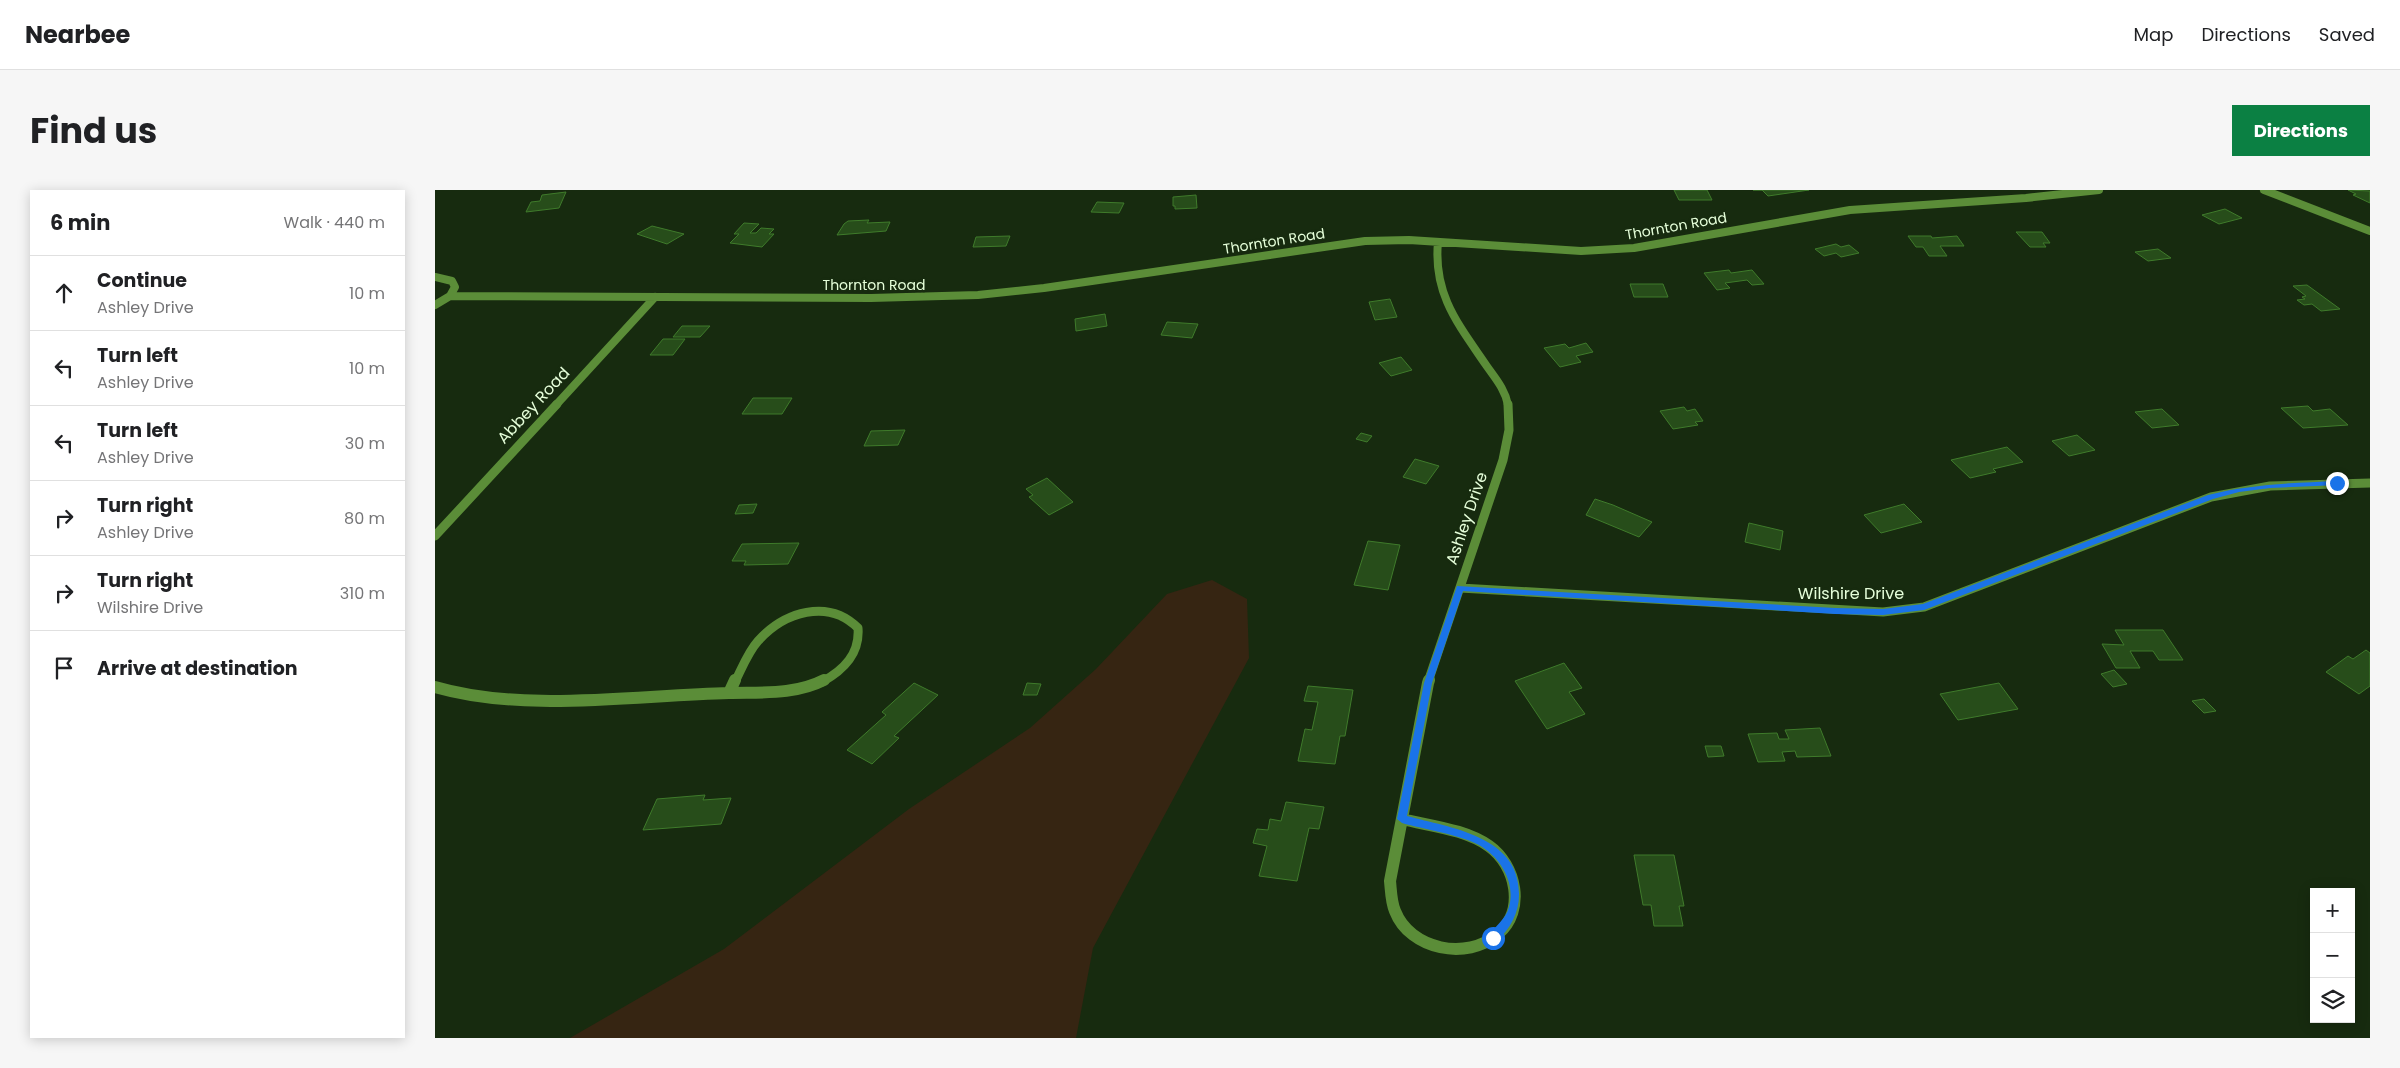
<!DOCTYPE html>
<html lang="en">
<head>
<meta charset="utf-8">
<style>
  body { margin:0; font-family:Poppins,sans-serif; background:#f6f6f6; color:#202124 }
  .controls { position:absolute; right:15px; bottom:15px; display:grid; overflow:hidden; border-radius:0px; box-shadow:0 2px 12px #0003 }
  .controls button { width:45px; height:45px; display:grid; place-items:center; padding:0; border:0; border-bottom:1px solid #e0e0e0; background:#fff; color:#202124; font:25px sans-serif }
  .stop { position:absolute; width:15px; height:15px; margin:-11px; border:4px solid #1a73e8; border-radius:50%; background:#fff }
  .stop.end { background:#1a73e8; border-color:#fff; box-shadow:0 1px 5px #0008 }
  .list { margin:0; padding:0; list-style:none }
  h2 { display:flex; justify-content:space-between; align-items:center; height:65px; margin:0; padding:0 20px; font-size:21px }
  h2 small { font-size:16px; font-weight:400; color:#757577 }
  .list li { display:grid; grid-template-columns:32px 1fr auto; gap:15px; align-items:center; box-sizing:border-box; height:75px; padding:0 20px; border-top:1px solid #e0e0e0 }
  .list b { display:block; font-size:19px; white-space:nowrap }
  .list p { margin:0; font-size:16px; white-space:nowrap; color:#757577 }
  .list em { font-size:16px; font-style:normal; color:#757577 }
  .icon { flex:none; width:28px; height:28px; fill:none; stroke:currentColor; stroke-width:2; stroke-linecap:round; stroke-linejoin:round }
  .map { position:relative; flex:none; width:1935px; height:848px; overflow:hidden; border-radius:0px }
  header { display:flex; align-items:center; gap:30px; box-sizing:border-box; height:70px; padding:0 25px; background:#fff; border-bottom:1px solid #e0e0e0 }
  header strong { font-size:24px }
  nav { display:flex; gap:28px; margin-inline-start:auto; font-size:18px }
  .intro { display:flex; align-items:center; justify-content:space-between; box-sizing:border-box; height:120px; padding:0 30px }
  h1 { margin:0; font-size:35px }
  .button { padding:12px 22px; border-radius:0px; background:#0b8043; color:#fff; font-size:18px; font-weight:700 }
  main { display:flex; gap:30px; padding:0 30px }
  aside { flex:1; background:#fff; border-radius:0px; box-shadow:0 2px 12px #0003 }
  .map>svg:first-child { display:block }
</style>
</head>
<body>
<header>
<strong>Nearbee</strong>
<nav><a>Map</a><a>Directions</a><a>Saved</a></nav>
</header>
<div class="intro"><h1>Find us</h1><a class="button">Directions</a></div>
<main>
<aside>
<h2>6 min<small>Walk · 440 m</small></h2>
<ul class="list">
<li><svg class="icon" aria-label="ahead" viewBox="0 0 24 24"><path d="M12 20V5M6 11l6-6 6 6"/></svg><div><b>Continue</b><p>Ashley Drive</p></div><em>10 m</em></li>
<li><svg class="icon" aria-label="left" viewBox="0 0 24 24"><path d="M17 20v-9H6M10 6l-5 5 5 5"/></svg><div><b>Turn left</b><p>Ashley Drive</p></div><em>10 m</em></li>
<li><svg class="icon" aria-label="left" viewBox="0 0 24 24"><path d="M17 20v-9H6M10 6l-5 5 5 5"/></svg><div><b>Turn left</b><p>Ashley Drive</p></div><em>30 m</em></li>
<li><svg class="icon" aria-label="right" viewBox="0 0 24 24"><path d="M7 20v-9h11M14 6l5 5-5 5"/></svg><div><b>Turn right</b><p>Ashley Drive</p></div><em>80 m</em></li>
<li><svg class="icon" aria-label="right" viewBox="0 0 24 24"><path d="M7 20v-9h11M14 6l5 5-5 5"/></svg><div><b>Turn right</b><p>Wilshire Drive</p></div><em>310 m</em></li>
<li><svg class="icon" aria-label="arrive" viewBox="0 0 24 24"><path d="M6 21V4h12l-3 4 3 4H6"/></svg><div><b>Arrive at destination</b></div></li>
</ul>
</aside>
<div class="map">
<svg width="1935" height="848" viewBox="0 0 1935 848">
  <rect width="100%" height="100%" fill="#172b0f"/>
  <!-- green -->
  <path fill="#362512" d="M777,390L812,409L814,468L658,758L641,848H135L289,759L474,619L595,538L661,479L732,404Z"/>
  <!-- building -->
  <path fill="#274d1a" stroke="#3f7b2b" d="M1239,0H1272L1277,10H1244Z
    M1318,0H1374L1333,6L1327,0Z
    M1913,0L1935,1V13L1918,5L1921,4Z
    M131,2L124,18L91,22L96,12L105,11L107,5Z
    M761,5L762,18L740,19V16H738V7Z
    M662,12L689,13L684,23L656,22Z
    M1790,19L1807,28L1784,34L1767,25Z
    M434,30L432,33L455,32L451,41L402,45L409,34L413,31Z
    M309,33L324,34L315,43H321L326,38L339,39L334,44H339L327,57L295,53L304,44H299Z
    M217,36L249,44L232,54L202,44Z
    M1581,42H1607L1615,53H1608L1611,57H1595Z
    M575,46L571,56L538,57L541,47Z
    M1473,46H1496L1497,48L1522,46L1529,56H1505L1512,66H1494L1488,57H1481Z
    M1401,54L1406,57L1414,55L1424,63L1406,67L1401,63L1389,66L1380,59Z
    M1723,59L1736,68L1713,71L1700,62Z
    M1294,80L1296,83L1317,80L1329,94L1317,95L1312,90L1290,93L1295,98L1282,100L1269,83Z
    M1195,94H1228L1233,107H1199Z
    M1872,95L1905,119L1886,121L1877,114L1869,115L1862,110L1870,109L1867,107L1871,106L1858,96Z
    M955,109L962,127L940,130L934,112Z
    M670,124L672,136L641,141L640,129Z
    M732,132L763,134L757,148L726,145Z
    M247,136H275L265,147H238Z
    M228,149H250L238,165H215Z
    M1151,153L1158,162L1141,166L1146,172L1125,177L1109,158L1130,154L1134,158Z
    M966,167L977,180L956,186L944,173Z
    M318,208H357L347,224H307Z
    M1873,216L1878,221L1895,219L1913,235L1868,238L1846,218Z
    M1249,217L1252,221L1260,219L1268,231L1260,232L1263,235L1238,239L1225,221Z
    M1727,219L1744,235L1717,238L1700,222Z
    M470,240L463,255L429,256L436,241Z
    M926,243L937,246L932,252L921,249Z
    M1642,245L1660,260L1634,266L1617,251Z
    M1572,257L1588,272L1558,279L1561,282L1535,288L1516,270Z
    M980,269L1004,276L991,294L968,287Z
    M612,288L638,312L614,325L594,307L598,305L591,299Z
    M1160,309L1178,315L1217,332L1204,347L1151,325Z
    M322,314L318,323L300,324L304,315Z
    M1469,314L1487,332L1446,343L1429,325Z
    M1314,333L1348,341L1345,360L1310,352Z
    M933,351L965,355L953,400L919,395Z
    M364,353L353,374L309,375L311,371H297L307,354Z
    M1680,440H1728L1748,470H1724L1718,461H1695L1705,478H1681L1667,454L1689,455Z
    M1931,460L1935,463V496L1924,504L1891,482L1913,466L1918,469Z
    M1129,473L1147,498L1134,502L1150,524L1112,539L1080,491Z
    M1679,480L1692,494L1678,497L1666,484Z
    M479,493L503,505L459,546L464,548L437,574L412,560L451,525L447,522Z
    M592,493L606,494L602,505H588Z
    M1564,493L1583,519L1523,530L1505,504Z
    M873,496L918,500L910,546H905L900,574L863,571L870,539L877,540L883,512L869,511Z
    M1769,509L1781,521L1769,523L1757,511Z
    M1385,538L1396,566L1362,567L1360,561L1347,562L1350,571L1323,572L1313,544L1342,543L1344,549H1354L1350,540Z
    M1270,556H1286L1289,566L1273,567Z
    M270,605L268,610L296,608L286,634L208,640L222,609Z
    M851,612L889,617L884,639L874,638L862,691L824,686L832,656L818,653L822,639L833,640L835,629L846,631Z
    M1199,665H1239L1249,716H1244L1248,736H1219L1216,715H1208Z"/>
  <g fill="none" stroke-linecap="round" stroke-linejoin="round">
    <!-- minor-far2 -->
    <path stroke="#5b8d38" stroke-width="8" d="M1829,0L1935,41
      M1003,52C998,104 1023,134 1051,175C1060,188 1070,199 1073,215
      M0,87L17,91L20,97L15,106L0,115
      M15,106L436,108L543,105L609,98L930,51L974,50L1146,61L1199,58L1415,20L1591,8L1664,0
      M121,215L220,107"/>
    <!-- minor-far1 -->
    <path stroke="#5b8d38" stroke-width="9" d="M0,346L122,214
      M1025,398L1448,422L1489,417L1776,307L1835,296L1935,293
      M300,492C307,478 313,462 323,451C349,422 393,408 423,438C425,464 409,480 387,492
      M993,492L1068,270L1074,240L1073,214"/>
    <!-- minor -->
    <path stroke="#5b8d38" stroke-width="12" d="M0,497C89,523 202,505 294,503
      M294,503L300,490
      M294,503C326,502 360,505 389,490
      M967,629C995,636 1030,639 1054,656C1081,675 1091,720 1063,744C1032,771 975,760 960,721C956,712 956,700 955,691L993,493L994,490"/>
  </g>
  <!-- route -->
  <path fill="#1a73e8" d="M1902,291H1904V295L1835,298L1804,302L1778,309L1489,420L1448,425L1400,424L1028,401L997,493L972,626C1016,638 1085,646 1084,705C1084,723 1075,739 1062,751H1054L1053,748C1058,737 1071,730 1074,717C1081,692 1065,667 1044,655C1026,645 988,639 967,633L962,629L989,493L1022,396L1400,418L1448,419L1488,414L1773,305C1816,294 1858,293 1902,291Z"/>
  <g text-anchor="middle" stroke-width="4.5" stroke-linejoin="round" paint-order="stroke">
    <!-- far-street labels -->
    <g font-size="14" fill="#e6ffda" stroke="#172b0f">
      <text transform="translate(1241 36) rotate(-10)" y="5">Thornton Road</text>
      <text transform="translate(839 51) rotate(-9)" y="5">Thornton Road</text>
      <text x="439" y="100">Thornton Road</text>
    </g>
    <!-- street labels -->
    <g font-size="16" fill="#e6ffda" stroke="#172b0f">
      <text transform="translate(98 215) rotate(-47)" y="6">Abbey Road</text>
      <text transform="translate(1031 328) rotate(-71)" y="6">Ashley Drive</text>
      <text x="1416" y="409">Wilshire Drive</text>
    </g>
  </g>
</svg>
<div class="controls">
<button>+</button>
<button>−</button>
<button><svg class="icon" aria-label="layers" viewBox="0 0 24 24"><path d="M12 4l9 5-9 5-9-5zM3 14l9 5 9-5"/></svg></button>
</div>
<div class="stop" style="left:1058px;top:748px"></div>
<div class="stop end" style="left:1902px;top:293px"></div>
</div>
</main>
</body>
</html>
